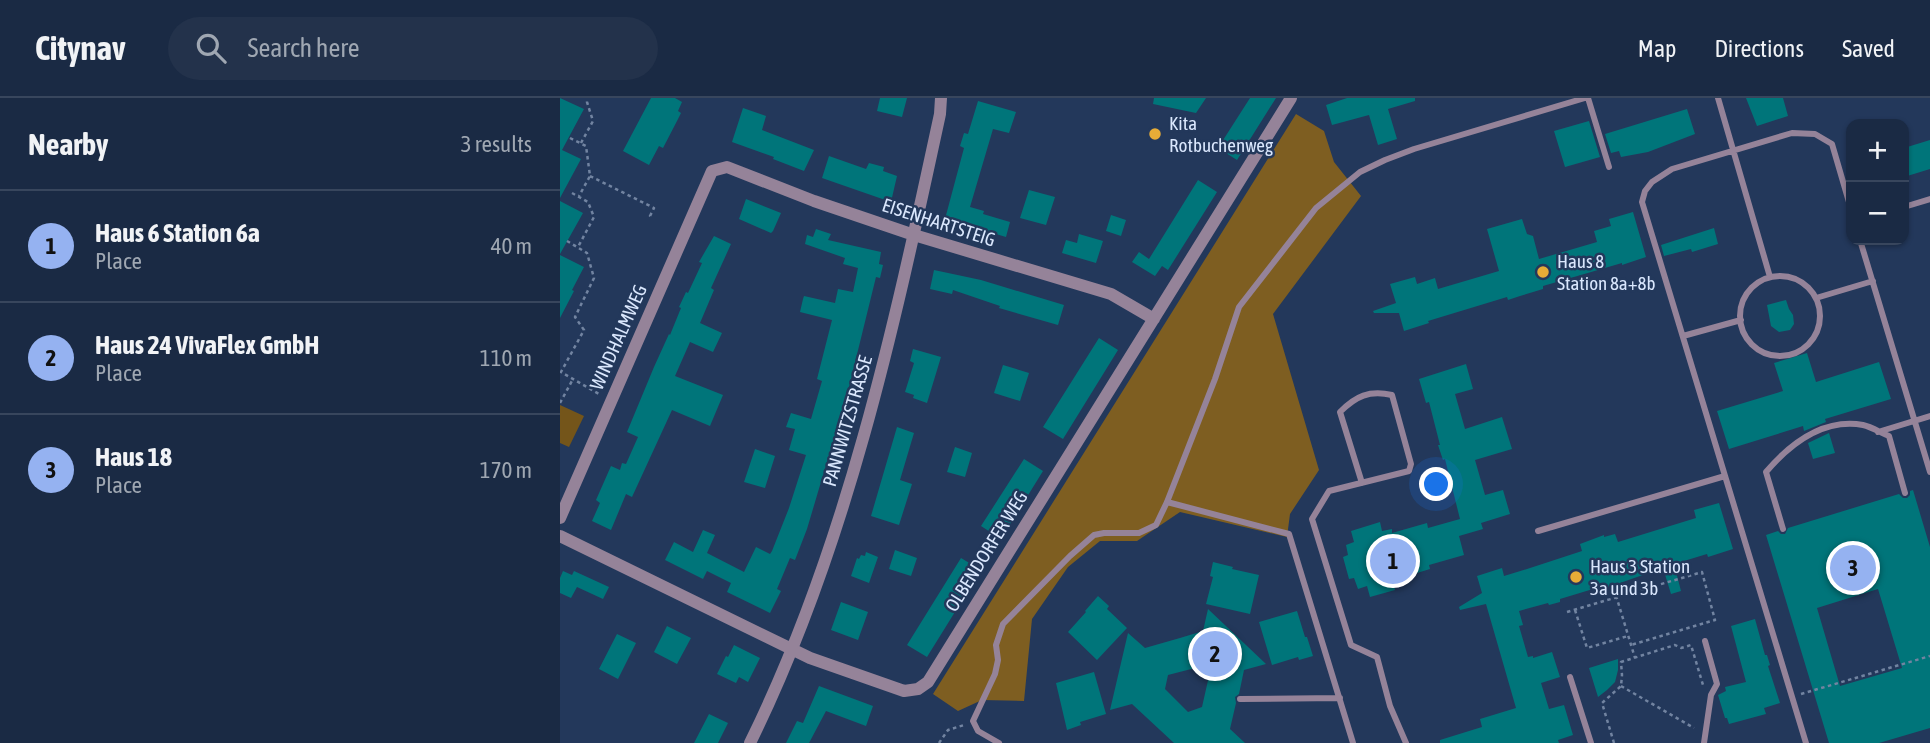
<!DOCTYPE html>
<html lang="en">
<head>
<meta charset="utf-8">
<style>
  body { margin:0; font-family:"Asap Condensed",sans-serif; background:#23324b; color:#f1f3f6 }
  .controls { position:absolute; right:21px; top:21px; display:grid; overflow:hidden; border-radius:14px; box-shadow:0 2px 5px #0004 }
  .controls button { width:63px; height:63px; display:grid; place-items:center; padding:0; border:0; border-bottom:2px solid #38465d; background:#1a2a44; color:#f1f3f6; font:35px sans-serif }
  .you { position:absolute; left:877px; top:387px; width:24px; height:24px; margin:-18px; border:5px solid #fff; border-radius:50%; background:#1a73e8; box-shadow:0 0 0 10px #1a73e833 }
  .badge { display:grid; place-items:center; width:46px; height:46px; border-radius:50%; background:#95b2f1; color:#111; font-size:23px; font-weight:700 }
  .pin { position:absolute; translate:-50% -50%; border:4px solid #fff; box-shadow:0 2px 7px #0006 }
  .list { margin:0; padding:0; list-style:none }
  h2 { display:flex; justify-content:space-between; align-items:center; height:91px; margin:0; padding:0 28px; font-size:30px }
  h2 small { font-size:23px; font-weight:400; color:#9fa7b2 }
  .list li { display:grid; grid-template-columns:46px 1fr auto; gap:21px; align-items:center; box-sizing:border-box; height:112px; padding:0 28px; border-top:2px solid #38465d }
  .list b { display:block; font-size:26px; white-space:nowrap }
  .list p { margin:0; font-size:23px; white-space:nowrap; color:#9fa7b2 }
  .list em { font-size:23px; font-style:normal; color:#9fa7b2 }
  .icon { flex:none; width:38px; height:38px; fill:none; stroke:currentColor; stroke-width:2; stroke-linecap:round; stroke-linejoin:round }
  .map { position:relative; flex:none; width:1370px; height:645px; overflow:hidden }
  header { display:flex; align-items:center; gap:42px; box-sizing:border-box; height:98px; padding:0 35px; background:#1a2a44; border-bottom:2px solid #38465d }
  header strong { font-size:33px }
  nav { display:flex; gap:38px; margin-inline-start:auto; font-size:24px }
  .search { width:490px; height:63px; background:#23324b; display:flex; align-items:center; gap:18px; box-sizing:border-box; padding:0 24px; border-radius:38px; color:#9fa7b2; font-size:26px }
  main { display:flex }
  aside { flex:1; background:#1a2a44 }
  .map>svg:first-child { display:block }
</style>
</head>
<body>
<header>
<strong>Citynav</strong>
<div class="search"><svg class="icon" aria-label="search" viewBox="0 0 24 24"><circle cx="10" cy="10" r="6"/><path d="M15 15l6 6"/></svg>Search here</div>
<nav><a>Map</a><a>Directions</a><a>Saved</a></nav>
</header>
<main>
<aside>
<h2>Nearby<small>3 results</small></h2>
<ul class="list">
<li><span class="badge">1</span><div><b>Haus 6 Station 6a</b><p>Place</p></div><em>40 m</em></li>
<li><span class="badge">2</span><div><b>Haus 24 VivaFlex GmbH</b><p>Place</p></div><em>110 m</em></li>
<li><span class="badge">3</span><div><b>Haus 18</b><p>Place</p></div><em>170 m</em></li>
</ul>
</aside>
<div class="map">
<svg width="1370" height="645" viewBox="0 0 1370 645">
  <rect width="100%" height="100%" fill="#23385b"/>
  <!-- green -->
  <path fill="#74551a" d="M0,307L24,318L9,349L0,345Z"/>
  <!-- forest -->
  <path fill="#7e5e21" d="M736,16L764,33L774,64L801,98L713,216L759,372L730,416L727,439L620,414L577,443H540L508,469L472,521L464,603L422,602L398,613L373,596Z"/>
  <!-- building -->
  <path fill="#00757a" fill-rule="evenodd" d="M0,0L24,11L2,52L21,61L0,100Z
    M91,0H115L122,4L118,13L121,15L117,23L103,50L99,48L89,67L63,53Z
    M320,0H347L342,19L317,13Z
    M594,0H646L636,15L593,6Z
    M690,0H716L677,62L658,50Z
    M787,0H855V3L828,11L837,41L818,47L809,17L772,27L766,7Z
    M1186,0H1223L1228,18L1197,28Z
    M418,3L456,14L449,35L433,31L410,109L424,113L423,116L450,124L446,139L385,121L404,50L400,48L404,35L408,36Z
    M183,10L206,18L202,32L254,52L244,73L213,61L214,59L172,44Z
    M1127,11L1135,36L1088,54L1061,59L1059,53L1051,55L1045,36Z
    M1029,23L1040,59L1005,69L994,33Z
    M1370,42V71L1344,79V50Z
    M269,58L306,71L309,65L324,69L323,73L337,78L331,104L262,80Z
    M638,82L657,94L608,172L602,168L595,178L572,164L579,154L589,161Z
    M469,92L495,99L486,127L460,120Z
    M186,101L221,115L213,133L211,135L179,121Z
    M0,103L23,115L0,156Z
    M1073,114L1086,159L1062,167V165L983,188V191L960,198L948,202L947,199L868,223L869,225L844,233L839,215H814L813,213L836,205L830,186L855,179L857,186L875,180L878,191L939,173L927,131L962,121L967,136L973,138L979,161L1037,144L1034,133L1051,128L1049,121Z
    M551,117L566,122L561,138L546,133Z
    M1154,130L1158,146L1132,154L1131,151L1104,158L1101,147Z
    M256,131L271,136L268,142L321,154L319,166L323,167L320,180L316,179L288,293L247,431L235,462L230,460L217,491L221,493L210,515L167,494L171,485L147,473L143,481L105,462L114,444L133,454L143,432L155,437L147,455L184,474L196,449L210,456L212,453L229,410L246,357L229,352L235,331L226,329L231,315L251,321L262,283L257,281L272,222L240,214L243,201L244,198L275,205L278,191L293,194L298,170L283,166L285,160L245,146L247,137L253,139Z
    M519,136L543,143L536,165L502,155L506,142L517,145Z
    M154,138L171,146L151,190L154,192L140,225L162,235L153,254L130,244L115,278L163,297L150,328L112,312L72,399L66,396L51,432L32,423L40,405L36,402L51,368L60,372L62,365L66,366L78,339L67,334L94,269L109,236L110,237L121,210L119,209L126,194L128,195L142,165L139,164Z
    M0,157L24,169L12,192L14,193L0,220Z
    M374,172L421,182L504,207L498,227L439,210L440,208L393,192L392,196L370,191Z
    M1226,202L1229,211L1233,217L1234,226L1230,232L1219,234L1211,228L1207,207Z
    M539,240L558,252L503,341L483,329Z
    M353,251L381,259L367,305L353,300L354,297L345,294L354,265L350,263Z
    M1247,255L1256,284L1319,264L1331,301L1265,321L1266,324L1244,333L1243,328L1169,351L1157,313L1223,293L1214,265Z
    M906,266L913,291L895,296L905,331L942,319L952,351L915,362L925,397L943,392L950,416L921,425L923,431L899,438L904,457L869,467L870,471L844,479L845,485L834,488L835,492L810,499L807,488L798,491L794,480L789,481L783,459L788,457L786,447L794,444L791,433L820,424L822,433L832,431V435L867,425L868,430L900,421L885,361L883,362L878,347H880L869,304L866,305L859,281Z
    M443,267L469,275L460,303L434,295Z
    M337,329L354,335L340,382L352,386L339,427L311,418Z
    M1269,335L1275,355L1253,361L1248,345Z
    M395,349L412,355L405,379L387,374Z
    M195,351L215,358L205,390L184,384Z
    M464,361L483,373L441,441L421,428Z
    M1353,392L1370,449V630L1319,645H1269L1206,437L1218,433L1221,436H1225L1228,430L1339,396L1343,400H1347L1350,397V393ZM1318,491L1342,570L1280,588L1257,510Z
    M1159,405L1173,451L1148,459L1147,456L1114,466L1121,493L1111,496L1103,470L1034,494L1033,491L1000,501V504L989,507L988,505L959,513L963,527L959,528L968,559L973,558V560L992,554L1000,579L981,585L989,611L1004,607L1013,637L998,642L999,645H880V642L922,629L920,621L956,610L926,506L900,512L899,509L922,495L917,478L942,470L944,478L967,471L1022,453L1020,446L1044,437V439L1055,436L1058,444L1136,420L1134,412Z
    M335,452L357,460L351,478L329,471Z
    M306,454L318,459L309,485L291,478L297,460L299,461L301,457L305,458Z
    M401,460L421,472L367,559L347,547Z
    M653,464L673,469L672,471L699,477L690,516L646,506L653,479L650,478Z
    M3,473L12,477L14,473L49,489L43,501L17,489L11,500L0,495V480Z
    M538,498L549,508L547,511L567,530L537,562L508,534L526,514L525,513Z
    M281,504L308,514L298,542L271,532Z
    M648,511L706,566L684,572L679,596L675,599L676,605L670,631L685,645H614L572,606L550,612L568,535L585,550L620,540L643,533ZM639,569L649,578L642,609L628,614L605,591L608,577Z
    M737,513L745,539H747L753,558L739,562L738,559L712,567L699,524Z
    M1195,521L1205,557H1207L1210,567L1208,568L1220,605L1204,610L1206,616L1169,626L1167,620H1165L1158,597L1166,593L1165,589L1186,584L1171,528Z
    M107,528L131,540L117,566L94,554Z
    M57,536L76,545L58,581L39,571Z
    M174,547L200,560L188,584L179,579L176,585L157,576L166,558L168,559Z
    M1058,561V572L1055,584L1047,592L1038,599L1029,570Z
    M534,574L546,616L520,624L521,627L507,632L496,585Z
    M259,588L313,608L306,628L266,613L249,645H226L237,623L243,625Z
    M149,616L168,625L158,645H134Z"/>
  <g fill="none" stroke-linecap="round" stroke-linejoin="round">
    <!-- path -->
    <path stroke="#7284a1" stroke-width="2.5" stroke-dasharray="3.5 3.5" stroke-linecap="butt" d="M10,40L26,48L30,78L19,98
      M21,45L33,23L27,4V0
      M30,78L94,110L90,118L93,119
      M12,95L28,104L34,119L18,149
      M7,143L27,155L34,180L15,219L24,232L1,274L39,296
      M0,305L13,281
      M1054,491L1075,560
      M1015,512L1027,550L1068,538
      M1007,514L1142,474L1155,522L1071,547
      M1061,588L1134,630
      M1241,596L1370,558
      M379,645L388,632L404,627
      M1054,645L1042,605L1061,588L1062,577L1061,564L1115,547L1121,550L1131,547L1143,587"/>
    <!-- lane -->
    <path stroke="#958399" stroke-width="6" d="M1028,0L1049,69
      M1158,0L1210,179
      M1344,109L1370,101
      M1300,142L1370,374
      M1180 218a40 40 0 1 1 80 0a40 40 0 1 1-80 0Z
      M1256,200L1313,183
      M1123,238L1181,222
      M1318,334L1370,318
      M802,385L780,314C796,298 809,292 832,297L851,366L849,373L769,393L752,421L791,547L817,559L830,608L846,645
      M607,404L729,436L793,645
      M1223,431L1206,374C1230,346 1263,320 1303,327C1312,329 1321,335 1329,338L1345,395
      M978,433L1165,378
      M1010,579L1031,645
      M680,601L780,600
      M439,645L418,633L413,623L435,576L438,562L436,547L443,526L510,458L534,437L544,435H579L596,427L607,404L655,281L679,209L756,110L800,74L825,62L854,51L1025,0
      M1144,645L1151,597L1157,586L1145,543
      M1246,645L1082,104L1085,93L1092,84L1112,71L1232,35L1255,36L1272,46L1291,111"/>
    <!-- street -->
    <path stroke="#958399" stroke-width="12" d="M0,420L152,73L167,69L254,103L354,137L551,196L594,221
      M0,438L250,560L344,593L358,591L368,584L731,0
      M190,645C287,448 334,229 380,16L381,0"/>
  </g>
  <!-- markers -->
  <g fill="#e7ac37" stroke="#23385b" stroke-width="2.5">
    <circle cx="595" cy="36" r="7"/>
    <circle cx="983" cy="174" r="7"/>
    <circle cx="1016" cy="479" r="7"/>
  </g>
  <g text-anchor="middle" stroke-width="5" stroke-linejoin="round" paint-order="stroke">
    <!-- poi labels -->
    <g font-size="19" fill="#dae7fd" stroke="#23385b" text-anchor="start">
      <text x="609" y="32">Kita<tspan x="609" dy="22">Rotbuchenweg</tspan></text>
      <text x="997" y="170">Haus 8<tspan x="997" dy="22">Station 8a+8b</tspan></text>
      <text x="1030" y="475">Haus 3 Station<tspan x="1030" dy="22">3a und 3b</tspan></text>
    </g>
    <!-- street labels -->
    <g font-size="19" fill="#dae7fd" stroke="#23385b">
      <text transform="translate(379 124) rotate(18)" y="7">EISENHARTSTEIG</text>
      <text transform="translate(58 239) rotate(-66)" y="7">WINDHALMWEG</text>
      <text transform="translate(287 323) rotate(-74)" y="7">PANNWITZSTRASSE</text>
      <text transform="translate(426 453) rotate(-58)" y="7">OLBENDORFER WEG</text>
    </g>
  </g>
</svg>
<div class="controls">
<button>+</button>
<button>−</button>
</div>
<div class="you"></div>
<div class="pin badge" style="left:833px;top:463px">1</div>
<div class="pin badge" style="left:655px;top:556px">2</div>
<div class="pin badge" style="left:1293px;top:470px">3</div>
</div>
</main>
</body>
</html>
